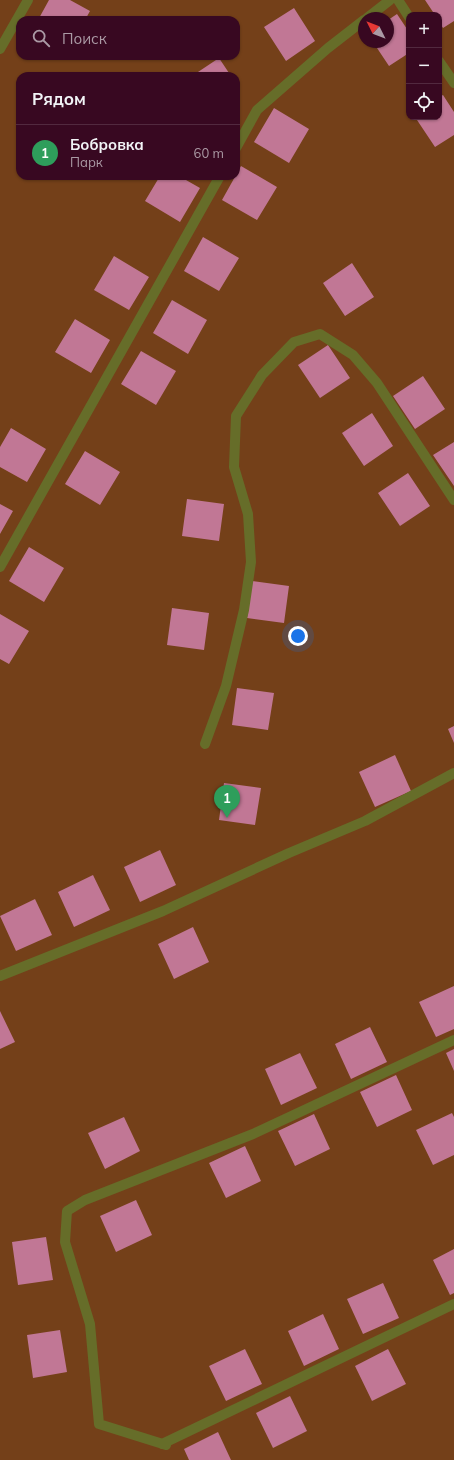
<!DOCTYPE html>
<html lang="ru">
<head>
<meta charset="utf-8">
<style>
  body { margin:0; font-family:Mulish,sans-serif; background:#43162e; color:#f1f3f6 }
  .controls { position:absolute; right:12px; top:12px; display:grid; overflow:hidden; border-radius:8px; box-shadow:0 1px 3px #0004 }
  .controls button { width:36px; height:36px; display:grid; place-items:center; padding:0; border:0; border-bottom:1px solid #52293f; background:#380821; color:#f1f3f6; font:20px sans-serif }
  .compass { position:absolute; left:358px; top:12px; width:36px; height:36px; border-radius:50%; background:#380821; box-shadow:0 1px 3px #0004; rotate:312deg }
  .you { position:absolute; left:298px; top:636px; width:14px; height:14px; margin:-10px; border:3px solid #fff; border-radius:50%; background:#1a73e8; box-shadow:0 0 0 6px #1a73e833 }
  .badge { display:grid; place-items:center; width:26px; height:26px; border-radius:50%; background:#d93025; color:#fff; font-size:13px; font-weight:700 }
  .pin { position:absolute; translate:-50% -33px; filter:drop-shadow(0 1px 2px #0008) }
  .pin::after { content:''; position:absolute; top:21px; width:14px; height:12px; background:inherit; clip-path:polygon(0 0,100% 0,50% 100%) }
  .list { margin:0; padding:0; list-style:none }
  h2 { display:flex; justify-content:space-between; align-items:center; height:52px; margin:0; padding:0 16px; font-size:17px }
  h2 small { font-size:13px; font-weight:400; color:#ab9aa5 }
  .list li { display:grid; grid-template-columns:26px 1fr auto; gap:12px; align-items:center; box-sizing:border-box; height:56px; padding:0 16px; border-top:1px solid #52293f }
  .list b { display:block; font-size:15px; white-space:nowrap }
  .list p { margin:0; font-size:13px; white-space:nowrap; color:#ab9aa5 }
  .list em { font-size:13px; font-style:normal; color:#ab9aa5 }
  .icon { flex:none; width:22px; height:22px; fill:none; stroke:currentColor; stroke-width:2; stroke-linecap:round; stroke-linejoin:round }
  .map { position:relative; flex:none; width:454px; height:1460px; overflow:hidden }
  .search { position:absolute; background:#380821; box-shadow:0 1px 3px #0004; left:16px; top:16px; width:224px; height:44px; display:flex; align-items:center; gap:10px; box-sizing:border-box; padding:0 14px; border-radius:12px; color:#ab9aa5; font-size:15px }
  .panel { position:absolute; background:#380821; box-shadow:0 1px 3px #0004; left:16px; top:72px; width:224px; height:108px; border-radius:12px }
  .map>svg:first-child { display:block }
</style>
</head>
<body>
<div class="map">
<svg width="454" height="1460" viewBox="0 0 454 1460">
  <rect width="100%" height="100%" fill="#4b0a2c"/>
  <!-- green -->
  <path fill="#744019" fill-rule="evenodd" d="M0,0H454V1460H0ZM409,15H439V117H409ZM364,18H388V42H364ZM20,20H236V56H20ZM20,76H236V176H20Z"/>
  <!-- building -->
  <path fill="#c17795" d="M49,0H70L90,11L85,20H38Z
    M425,0H454V21L443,28L439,22V15H435Z
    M294,8L315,41L286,61L264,27Z
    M397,14L409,32V53L389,66L373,42H388V20Z
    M219,58L231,76H192Z
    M443,95L454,112V135L435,147L415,117H439V97Z
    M274,108L309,129L289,163L254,142Z
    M241,166L277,187L257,220L222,200Z
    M160,176H179L200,188L180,222L145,201Z
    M203,237L239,258L219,291L184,271Z
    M114,256L149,277L129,310L94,290Z
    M352,263L374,297L345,316L323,283Z
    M172,300L207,320L188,354L153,333Z
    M75,319L110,340L91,373L55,352Z
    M328,345L350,378L320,398L298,365Z
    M141,351L176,371L156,405L121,384Z
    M423,376L445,409L415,429L393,396Z
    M372,413L393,446L364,466L342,433Z
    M11,428L46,449L27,482L0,467V447Z
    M454,442V486L433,455Z
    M85,451L120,472L100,505L65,484Z
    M408,473L430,506L400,526L378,493Z
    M187,499L224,504L219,541L182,536Z
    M0,504L13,511L0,534Z
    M29,547L64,568L44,602L9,581Z
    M252,581L289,586L284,623L247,618Z
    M172,608L209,613L204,650L167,645Z
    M0,614L29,631L9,664L0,659Z
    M237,688L274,693L268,730L232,725Z
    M454,726V743L448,729Z
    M395,755L411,791L375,807L359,772Z
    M224,783L261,788L255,825L219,820Z
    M160,850L176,885L140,902L124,867Z
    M93,875L110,910L74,927L58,892Z
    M35,899L52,935L16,951L0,916Z
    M193,927L209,962L174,979L158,944Z
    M454,986V1029L436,1037L419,1002Z
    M0,1011L15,1042L0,1049Z
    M370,1027L387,1062L351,1079L335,1044Z
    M454,1049V1071L446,1053Z
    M300,1053L317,1088L281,1105L265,1069Z
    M396,1075L412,1110L377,1127L360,1092Z
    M452,1113L454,1117V1155L433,1165L416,1130Z
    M314,1114L330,1149L295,1166L278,1131Z
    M124,1117L140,1151L105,1169L88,1133Z
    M245,1146L261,1181L226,1198L209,1163Z
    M136,1200L152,1235L116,1252L100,1216Z
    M46,1237L53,1280L18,1285L12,1242Z
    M454,1249V1293L450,1295L433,1260Z
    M383,1283L399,1318L363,1334L347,1299Z
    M323,1314L339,1349L304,1366L288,1331Z
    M60,1330L67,1372L33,1378L27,1335Z
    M245,1349L262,1384L226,1401L209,1366Z
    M388,1349L406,1384L372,1401L355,1366Z
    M290,1396L307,1431L273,1448L256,1413Z
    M218,1432L231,1460H189L184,1449Z"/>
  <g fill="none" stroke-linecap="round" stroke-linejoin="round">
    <!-- minor -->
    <path stroke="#666d29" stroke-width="10" d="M398,0L409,17
      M367,18L390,0
      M0,49L28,0
      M439,61L454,83
      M236,148L257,110L328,48L364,20
      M0,567L220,176
      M205,744L226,686L244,610L251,562L248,514L234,467L236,416L262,375L294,342L320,334L353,355L377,383L454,500
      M0,976L163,911L289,853L365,821L454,773
      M162,1444L454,1304
      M166,1445L99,1424L90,1324L65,1242L67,1211L85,1200L253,1134L454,1040"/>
  </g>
</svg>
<div class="controls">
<button>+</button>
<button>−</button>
<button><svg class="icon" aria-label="locate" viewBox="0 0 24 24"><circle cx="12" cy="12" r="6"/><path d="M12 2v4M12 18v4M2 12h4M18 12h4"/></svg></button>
</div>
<svg class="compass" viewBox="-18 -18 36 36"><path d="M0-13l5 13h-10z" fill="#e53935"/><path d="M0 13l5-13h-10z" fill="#ab9aa5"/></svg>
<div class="you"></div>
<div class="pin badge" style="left:227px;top:818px;background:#2e9e5b">1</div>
<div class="search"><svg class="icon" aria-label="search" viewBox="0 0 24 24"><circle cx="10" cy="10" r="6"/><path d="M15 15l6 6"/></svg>Поиск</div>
<section class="panel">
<h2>Рядом<small></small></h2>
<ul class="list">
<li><span class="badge" style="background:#2e9e5b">1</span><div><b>Бобровка</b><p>Парк</p></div><em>60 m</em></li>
</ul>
</section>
</div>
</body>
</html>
